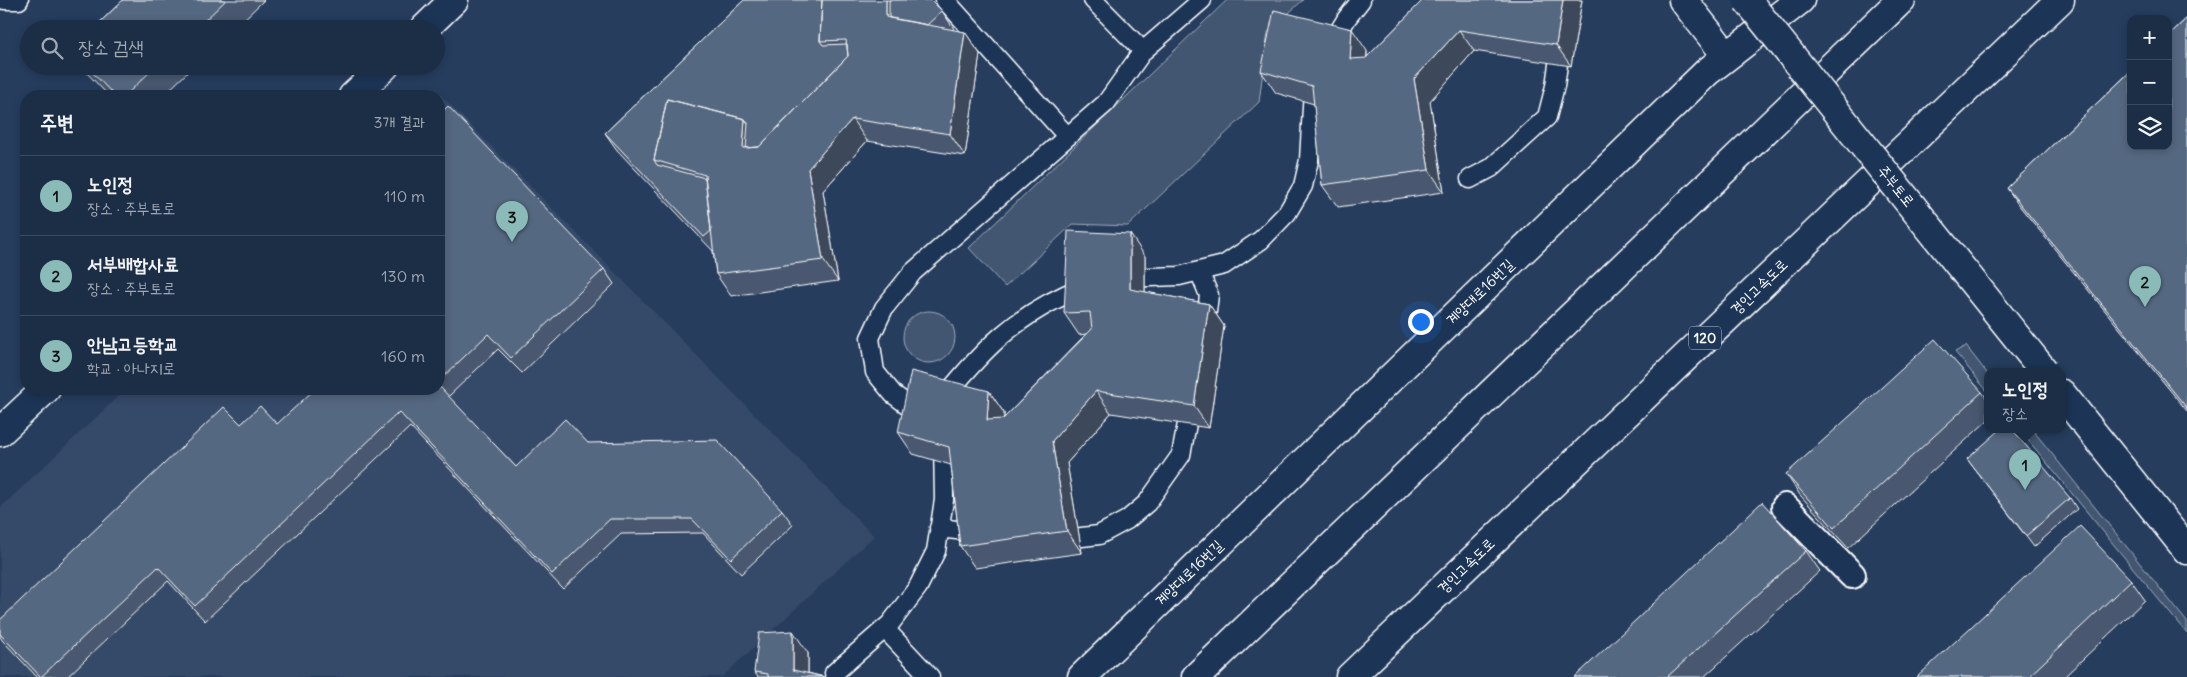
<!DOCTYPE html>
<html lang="ko">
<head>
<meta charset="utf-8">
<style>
  body { margin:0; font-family:Delius,"Poor Story",sans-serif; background:#293a51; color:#f1f3f6 }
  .controls { position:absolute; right:15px; top:15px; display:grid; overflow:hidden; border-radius:10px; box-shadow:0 2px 8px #0003 }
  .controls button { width:45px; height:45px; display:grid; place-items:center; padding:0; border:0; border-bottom:1px solid #3a4a5f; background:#1c2e46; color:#f1f3f6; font:25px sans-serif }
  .you { position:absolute; left:1420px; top:321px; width:18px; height:18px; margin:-12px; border:4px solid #fff; border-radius:50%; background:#1a73e8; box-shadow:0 0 0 8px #1a73e833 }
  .badge { display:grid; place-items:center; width:32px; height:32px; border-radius:50%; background:#8bbbb9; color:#111; font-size:16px; font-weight:700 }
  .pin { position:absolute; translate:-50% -41px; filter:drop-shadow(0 1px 2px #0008) }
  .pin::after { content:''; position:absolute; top:26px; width:18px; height:15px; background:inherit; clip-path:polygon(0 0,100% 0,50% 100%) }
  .popup { position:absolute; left:1984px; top:368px; width:82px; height:65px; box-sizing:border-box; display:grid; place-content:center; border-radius:10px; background:#1c2e46; filter:drop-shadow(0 1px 4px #0005); font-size:16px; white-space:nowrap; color:#a0a8b3 }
  .popup b { font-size:19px; color:#f1f3f6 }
  .popup::after { content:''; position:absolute; left:50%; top:100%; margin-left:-10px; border:10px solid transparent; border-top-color:#1c2e46 }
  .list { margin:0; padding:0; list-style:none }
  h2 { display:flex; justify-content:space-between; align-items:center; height:65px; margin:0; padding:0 20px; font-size:21px }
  h2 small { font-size:16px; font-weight:400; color:#a0a8b3 }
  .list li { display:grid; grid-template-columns:32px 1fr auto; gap:15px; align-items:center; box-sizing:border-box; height:80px; padding:0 20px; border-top:1px solid #3a4a5f }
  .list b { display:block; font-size:19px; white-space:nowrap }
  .list p { margin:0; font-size:16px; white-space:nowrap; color:#a0a8b3 }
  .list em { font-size:16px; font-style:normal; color:#a0a8b3 }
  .icon { flex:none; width:28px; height:28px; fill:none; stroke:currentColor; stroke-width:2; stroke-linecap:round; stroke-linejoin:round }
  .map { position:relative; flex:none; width:2187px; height:677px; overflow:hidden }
  .search { position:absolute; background:#1c2e46; box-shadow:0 2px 8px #0003; left:20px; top:20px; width:425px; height:55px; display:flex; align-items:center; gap:12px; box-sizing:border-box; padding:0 18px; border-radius:28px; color:#a0a8b3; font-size:19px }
  .panel { position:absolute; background:#1c2e46; box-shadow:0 2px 8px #0003; left:20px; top:90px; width:425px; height:305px; border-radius:20px }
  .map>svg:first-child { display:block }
</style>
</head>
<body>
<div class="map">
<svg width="2187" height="677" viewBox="0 0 2187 677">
  <rect width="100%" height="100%" fill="#263d5e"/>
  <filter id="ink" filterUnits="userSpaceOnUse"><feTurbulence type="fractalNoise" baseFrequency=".02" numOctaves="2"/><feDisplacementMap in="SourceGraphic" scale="10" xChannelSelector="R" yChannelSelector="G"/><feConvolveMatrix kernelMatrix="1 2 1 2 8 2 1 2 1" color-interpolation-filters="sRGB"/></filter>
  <g filter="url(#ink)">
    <!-- built -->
    <path fill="#344a68" d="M438,92L874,536L722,677H0V508L126,389H439V96H434Z"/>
    <!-- green -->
    <path fill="#425672" stroke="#a0aab8" d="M1227,0H1303L1268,32L1259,102L1128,226L1073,224L1005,287L969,248Z
      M903 337a26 26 0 1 1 52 0a26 26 0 1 1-52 0Z
      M1966,346L1987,373V391L1955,352Z
      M2019,429H2032L2187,622V634Z"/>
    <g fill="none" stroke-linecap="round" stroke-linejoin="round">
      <!-- service casing -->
      <g stroke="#fff" stroke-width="21">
        <path id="service" d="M4,0H19
          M945,0L1067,136
          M1093,0L1143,51
          M1330,46L1347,18L1361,0
          M1470,179L1491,168L1547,117L1555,86L1567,0
          M1199,271L1209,295L1205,328
          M1122,278L1179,276L1224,265L1261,240L1287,213L1303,186L1309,160L1313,89L1316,79
          M1085,286C1016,314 981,350 936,408L913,409L893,394L875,372L870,338L884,308L913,272L1106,103L1143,51L1202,0
          M939,528L983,533
          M1056,540L1099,535L1127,520L1147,503L1181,455L1191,403
          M885,629L930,677
          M834,673L890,624L918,587L936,551L944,500L943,439"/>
      </g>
      <!-- pedestrian casing -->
      <g stroke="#fff" stroke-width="30">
        <path id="pedestrian" d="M1785,507L1852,575"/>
      </g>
      <!-- minor casing -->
      <g stroke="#fff" stroke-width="31">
        <path id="minor" d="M1683,0L1727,56
          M1082,677L1707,72L1800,0"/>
      </g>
      <!-- secondary casing -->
      <g stroke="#fff" stroke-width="31">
        <path id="secondary" d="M2062,394L2187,550"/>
      </g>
      <!-- primary casing -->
      <g stroke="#fff" stroke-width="31">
        <path id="primary" d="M424,29L454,0
          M353,96L385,66
          M0,432L46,389"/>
      </g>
      <!-- motorway casing -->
      <g stroke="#fff" stroke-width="31">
        <path id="motorway" d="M1196,677L1901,0
          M1350,677L2060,0"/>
      </g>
      <!-- service -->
      <use href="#service" stroke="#1d3557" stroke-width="18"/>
      <!-- pedestrian -->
      <use href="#pedestrian" stroke="#1d3557" stroke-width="26"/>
      <!-- minor -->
      <use href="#minor" stroke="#1d3557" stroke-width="28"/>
      <!-- secondary -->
      <use href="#secondary" stroke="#1d3557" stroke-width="28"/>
      <!-- primary -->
      <use href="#primary" stroke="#1d3557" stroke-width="28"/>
      <!-- motorway -->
      <use href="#motorway" stroke="#1d3557" stroke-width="28"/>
      <!-- secondary-bridge casing -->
      <g stroke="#fff" stroke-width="31" stroke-linecap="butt">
        <path id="secondary-bridge" d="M1747,0L2044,371"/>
      </g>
      <!-- secondary-bridge -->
      <use href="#secondary-bridge" stroke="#1d3557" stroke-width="28"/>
    </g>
    <!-- wall -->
    <path fill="#49596f" stroke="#fff" d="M123,0H264L234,29H93Z
      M744,0L942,11L954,29L952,30L965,32L980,54L965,156L867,141L823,191L838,281L731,296L716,274L713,251L617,150L605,133Z
      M1423,0H1582L1571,66L1474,51L1430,101L1444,192L1338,207L1322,185L1314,104L1276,93L1261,71L1367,51V57Z
      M2187,18V411L2017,203L2007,188Z
      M82,66H194L163,96H109L86,72Z
      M439,115L604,269L614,284L522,373L498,349L448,397L516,467L588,443L782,510L793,525L741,574L703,533L621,534L563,589L410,427L205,621L168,581L67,677H37L3,641L0,637V620L241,424H277L439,389Z
      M1145,256V292L1209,304L1224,326L1209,428L1111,413L1067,463L1082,553L975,568L960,546L951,465L913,454L898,432L989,391L1004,413V418L1086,334L1079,335L1064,313Z
      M1982,392L1988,400V420L1848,548L1800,495L1786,474Z
      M1967,459L2070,498L2077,509L2034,547Z
      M1806,551L1820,571L1704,677H1575Z
      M2131,580L2145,600L2064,677H1917Z
      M808,653V673L824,677H758L754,672Z"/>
    <!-- shaded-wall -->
    <path fill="#3c485a" stroke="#fff" d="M886,0H901V24L886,17Z
      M1563,0H1582L1571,66L1556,45Z
      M1352,29L1367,51L1365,80L1350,59Z
      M1459,30L1474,51L1430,101L1444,192L1429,170L1414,79Z
      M965,32L980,54L965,156L950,134Z
      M745,119L760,141L759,152L743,148Z
      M852,119L867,141L823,191L838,281L823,260L808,169Z
      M1130,234L1145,256V311L1130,289Z
      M1209,304L1224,326L1209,428L1194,406Z
      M989,391L1004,413L1002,442L987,420Z
      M1096,391L1111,413L1067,463L1082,553L1067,531L1052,441Z
      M793,631L808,653V677L793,670Z"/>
    <!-- building -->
    <path fill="#556781" stroke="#fff" d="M123,0H226L196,29H93Z
      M744,0H822L820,41L823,45L847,44L848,56L759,147L746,148L748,123L745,119L667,99L654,160L657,165L705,178L711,231L704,237L605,133Z
      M822,0H886V17L965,32L950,134L852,119L808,169L823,260L716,274L705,175L654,160L667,99L745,119L743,148L759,147L848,56L846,40L820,41Z
      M889,0H931L942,11L927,25L889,18Z
      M1423,0H1563L1556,45L1459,30L1414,79L1429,170L1322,185L1312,86L1261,71L1274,10L1352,29L1350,59L1366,58Z
      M2187,18V408L2007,188L2131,71V146H2168V36Z
      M86,66H156L125,96H115Z
      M448,106L604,269L511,358L488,334L439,381V115Z
      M1068,231L1130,234V289L1209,304L1194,406L1096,391L1052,441L1067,531L960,546L949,447L898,432L911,371L989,391L987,420L1003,419L1092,329L1090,312L1064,313Z
      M1935,339L1982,392L1834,528L1786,474Z
      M439,386L516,467L565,419L588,443L717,440L782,510L731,559L692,519H610L552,574L399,412L195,606L158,567L41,677L0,634V620L224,407L241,424L260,406L277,424L315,389H439Z
      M2001,429H2012L2070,498L2026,536L1967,459Z
      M1762,502L1806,551L1667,677H1575Z
      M2080,526L2131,580L2028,677H1917Z
      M793,631V670L824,677H768V674L754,672L759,633Z"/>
  </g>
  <g text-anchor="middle" stroke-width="4.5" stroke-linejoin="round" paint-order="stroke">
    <!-- shield labels -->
    <rect fill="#1d3557" stroke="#bbc2cd" stroke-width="1" x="1689" y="326.5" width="32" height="23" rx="4"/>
    <g font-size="14" font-weight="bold" fill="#fff">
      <text x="1705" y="343">120</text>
    </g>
    <!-- street labels -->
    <g font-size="15" fill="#fff" stroke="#1d3557">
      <text transform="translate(1896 186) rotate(51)" y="5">주부토로</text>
      <text transform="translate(1759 287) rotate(-44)" y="5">경인고속도로</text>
      <text transform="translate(1480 292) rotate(-44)" y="5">계양대로16번길</text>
      <text transform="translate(1466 566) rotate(-44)" y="5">경인고속도로</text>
      <text transform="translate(1189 573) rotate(-44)" y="5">계양대로16번길</text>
    </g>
  </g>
</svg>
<div class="controls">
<button>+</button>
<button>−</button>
<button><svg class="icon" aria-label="layers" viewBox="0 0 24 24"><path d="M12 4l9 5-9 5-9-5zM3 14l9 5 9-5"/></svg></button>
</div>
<div class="you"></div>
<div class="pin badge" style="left:2025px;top:490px">1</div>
<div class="popup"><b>노인정</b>장소</div>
<div class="pin badge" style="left:2145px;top:307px">2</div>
<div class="pin badge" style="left:512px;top:242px">3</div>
<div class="search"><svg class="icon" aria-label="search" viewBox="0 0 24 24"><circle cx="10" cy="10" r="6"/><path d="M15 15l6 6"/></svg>장소 검색</div>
<section class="panel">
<h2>주변<small>3개 결과</small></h2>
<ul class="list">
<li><span class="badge">1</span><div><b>노인정</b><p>장소 · 주부토로</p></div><em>110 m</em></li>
<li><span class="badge">2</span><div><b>서부배합사료</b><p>장소 · 주부토로</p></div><em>130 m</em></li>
<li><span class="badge">3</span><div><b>안남고등학교</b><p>학교 · 아나지로</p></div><em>160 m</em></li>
</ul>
</section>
</div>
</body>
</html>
